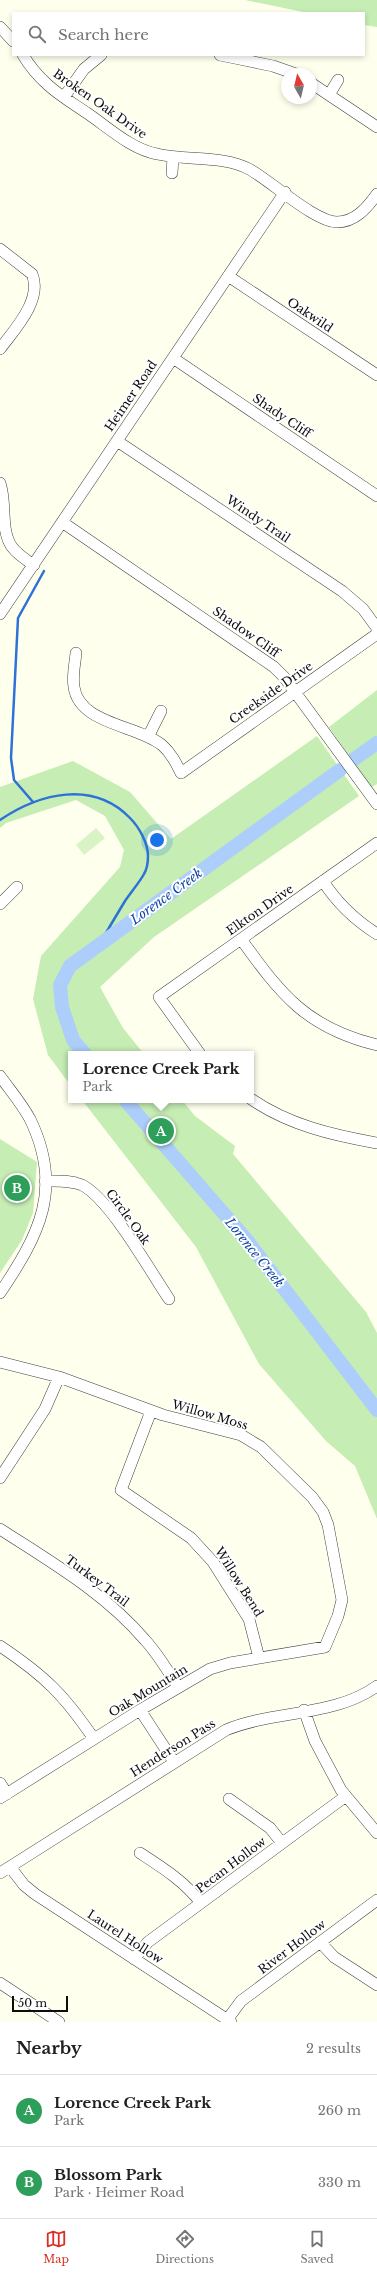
<!DOCTYPE html>
<html lang="en">
<head>
<meta charset="utf-8">
<style>
  body { margin:0; font-family:"Libre Baskerville",serif; background:#f6f6f6; color:#202124 }
  .compass { position:absolute; left:281px; top:68px; width:36px; height:36px; border-radius:50%; background:#fff; box-shadow:0 2px 6px #0003; rotate:352deg }
  .scale { position:absolute; left:12px; bottom:10px; width:56px; box-sizing:border-box; padding-left:4px; border:2px solid #0d0d0d; border-top:0; font-size:11px; line-height:14px; white-space:nowrap; color:#0d0d0d; -webkit-text-stroke:3px #fff; paint-order:stroke }
  .you { position:absolute; left:157px; top:840px; width:14px; height:14px; margin:-10px; border:3px solid #fff; border-radius:50%; background:#1a73e8; box-shadow:0 0 0 6px #1a73e833 }
  .badge { display:grid; place-items:center; width:26px; height:26px; border-radius:50%; background:#d93025; color:#fff; font-size:13px; font-weight:700 }
  .pin { position:absolute; translate:-50% -50%; border:2px solid #fff; box-shadow:0 1px 4px #0006 }
  .popup { position:absolute; left:68px; top:1051px; width:186px; height:52px; box-sizing:border-box; display:grid; place-content:center; border-radius:0px; background:#fff; filter:drop-shadow(0 1px 3px #0005); font-size:13px; white-space:nowrap; color:#757577 }
  .popup b { font-size:15px; color:#202124 }
  .popup::after { content:''; position:absolute; left:50%; top:100%; margin-left:-8px; border:8px solid transparent; border-top-color:#fff }
  .list { margin:0; padding:0; list-style:none }
  h2 { display:flex; justify-content:space-between; align-items:center; height:52px; margin:0; padding:0 16px; font-size:17px }
  h2 small { font-size:13px; font-weight:400; color:#757577 }
  .list li { display:grid; grid-template-columns:26px 1fr auto; gap:12px; align-items:center; box-sizing:border-box; height:72px; padding:0 16px; border-top:1px solid #e0e0e0 }
  .list b { display:block; font-size:15px; white-space:nowrap }
  .list p { margin:0; font-size:13px; white-space:nowrap; color:#757577 }
  .list em { font-size:13px; font-style:normal; color:#757577 }
  .icon { flex:none; width:22px; height:22px; fill:none; stroke:currentColor; stroke-width:2; stroke-linecap:round; stroke-linejoin:round }
  .map { position:relative; flex:none; width:377px; height:2022px; overflow:hidden }
  .search { position:absolute; background:#fff; box-shadow:0 2px 6px #0003; left:12px; right:12px; top:12px; height:44px; display:flex; align-items:center; gap:10px; box-sizing:border-box; padding:0 14px; border-radius:0px; color:#757577; font-size:15px }
  .sheet { height:196px; background:#fff }
  nav { display:flex; justify-content:space-around; align-items:center; box-sizing:border-box; height:56px; border-top:1px solid #e0e0e0; background:#fff; font-size:11px; color:#757577 }
  nav a { display:grid; justify-items:center; gap:2px }
  nav .on { color:#d93025 }
  .map>svg:first-child { display:block }
</style>
</head>
<body>
<div class="map">
<svg width="377" height="2022" viewBox="0 0 377 2022">
  <rect width="100%" height="100%" fill="#ffffed"/>
  <!-- green -->
  <path fill="#c5edb4" d="M245,0H377V27L364,25V13H308Z
    M377,690V784L371,788L329,727Z
    M317,736L359,796L154,937L100,987L123,1028L144,1054H71V1086L48,1055L33,999L41,956L120,867L124,850L105,816L76,800L6,823L0,828V787L73,761L130,792L171,839Z
    M82,1100H182L195,1116L235,1146L233,1154L366,1312L377,1333V1519L355,1466L326,1441L259,1364L196,1247Z
    M0,1139L37,1162L33,1213L22,1240L0,1273Z"/>
  <!-- pitch -->
  <path fill="#daf3c6" d="M96,828L105,838L84,855L76,845Z"/>
  <g fill="none" stroke-linecap="round" stroke-linejoin="round">
    <!-- stream -->
    <path stroke="#2e71d8" stroke-width="2.5" d="M33,802L14,780L11,758L18,618L44,571
      M0,820C40,793 93,780 130,818C139,827 148,843 148,856C148,861 147,869 144,874C139,883 131,892 125,901C116,916 107,931 99,945"/>
    <!-- river -->
    <path stroke="#adcefb" stroke-width="14" d="M353,760L377,743
      M85,1054L73,1040L62,1007L60,985L70,966L340,770
      M125,1100L246,1239L377,1410"/>
    <!-- minor casing -->
    <g stroke="#404040" stroke-width="12">
      <path id="minor" d="M0,27L13,41
        M23,55C30,67 38,76 48,85C60,96 74,104 87,113C109,128 131,149 157,154C187,161 222,155 249,169C271,181 315,222 337,222C355,222 367,208 377,194
        M220,55L273,66L296,74
        M311,83L377,127
        M329,95L338,80
        M64,97L84,69L101,55
        M172,173L173,157
        M0,249L32,274C43,300 14,330 0,349
        M228,276L377,375
        M173,358L377,496
        M117,441L342,591L363,609L377,628
        M0,483C7,503 0,530 12,547C18,555 26,560 34,565
        M62,522L274,667L284,677L377,804
        M0,614L285,192
        M76,653C75,664 72,676 74,687C79,724 137,725 162,745C171,753 176,763 181,773L377,634
        M148,737L161,711
        M323,881C337,903 355,920 377,934
        M0,904L17,887
        M241,939C281,995 307,1028 377,1045
        M200,1054L159,997L377,843
        M0,1076C10,1090 22,1104 30,1119C64,1189 39,1235 0,1293
        M251,1099C289,1125 332,1135 377,1143
        M45,1181C57,1181 70,1180 82,1185C110,1199 150,1271 169,1299
        M0,1362L59,1377L163,1415L241,1435L261,1447L312,1497L323,1512L328,1525L342,1600L338,1616L325,1647L230,1663L210,1669L140,1710L0,1798
        M151,1411L121,1490L191,1538L213,1562L249,1619L259,1658
        M0,1478L45,1409L59,1377
        M0,1529C51,1562 105,1593 145,1640C158,1654 168,1671 178,1687
        M0,1646C45,1676 64,1695 94,1739
        M140,1710L174,1762
        M304,1710L315,1741L341,1790L377,1833
        M0,1783L7,1794
        M229,1799L270,1828L282,1843
        M140,1853C163,1868 184,1881 201,1903
        M10,1867L24,1885L35,1894L231,2022
        M0,1873L226,1730C274,1710 334,1717 377,1686
        M320,1942L334,1957L377,1985
        M134,1959L148,1942L346,1796
        M0,1983L59,2022
        M227,2020L241,2001L377,1900"/>
    </g>
    <!-- minor -->
    <use href="#minor" stroke="#fff" stroke-width="11"/>
  </g>
  <g text-anchor="middle" stroke-width="4" stroke-linejoin="round" paint-order="stroke">
    <!-- street labels -->
    <g font-size="12" fill="#0d0d0d" stroke="#fff">
      <text transform="translate(100 104) rotate(35)" y="4">Broken Oak Drive</text>
      <text transform="translate(310 315) rotate(34)" y="4">Oakwild</text>
      <text transform="translate(131 396) rotate(-56)" y="4">Heimer Road</text>
      <text transform="translate(282 416) rotate(34)" y="4">Shady Cliff</text>
      <text transform="translate(258 519) rotate(34)" y="4">Windy Trail</text>
      <text transform="translate(246 632) rotate(35)" y="4">Shadow Cliff</text>
      <text transform="translate(271 693) rotate(-35)" y="4">Creekside Drive</text>
      <text transform="translate(260 910) rotate(-35)" y="4">Elkton Drive</text>
      <text transform="translate(128 1217) rotate(54)" y="4">Circle Oak</text>
      <text transform="translate(210 1415) rotate(16)" y="4">Willow Moss</text>
      <text transform="translate(97 1581) rotate(37)" y="4">Turkey Trail</text>
      <text transform="translate(239 1582) rotate(58)" y="4">Willow Bend</text>
      <text transform="translate(148 1691) rotate(-31)" y="4">Oak Mountain</text>
      <text transform="translate(173 1748) rotate(-32)" y="4">Henderson Pass</text>
      <text transform="translate(231 1865) rotate(-37)" y="4">Pecan Hollow</text>
      <text transform="translate(125 1937) rotate(33)" y="4">Laurel Hollow</text>
      <text transform="translate(292 1947) rotate(-37)" y="4">River Hollow</text>
    </g>
    <!-- water labels -->
    <g font-size="13" font-style="italic" fill="#0c44a9" stroke="#fff">
      <text transform="translate(166 896) rotate(-36)" y="5">Lorence Creek</text>
      <text transform="translate(255 1252) rotate(51)" y="5">Lorence Creek</text>
    </g>
  </g>
</svg>
<svg class="compass" viewBox="-18 -18 36 36"><path d="M0-13l5 13h-10z" fill="#e53935"/><path d="M0 13l5-13h-10z" fill="#757577"/></svg>
<div class="scale">50 m</div>
<div class="you"></div>
<div class="pin badge" style="left:161px;top:1131px;background:#2e9e5b">A</div>
<div class="popup"><b>Lorence Creek Park</b>Park</div>
<div class="pin badge" style="left:17px;top:1188px;background:#2e9e5b">B</div>
<div class="search"><svg class="icon" aria-label="search" viewBox="0 0 24 24"><circle cx="10" cy="10" r="6"/><path d="M15 15l6 6"/></svg>Search here</div>
</div>
<section class="sheet">
<h2>Nearby<small>2 results</small></h2>
<ul class="list">
<li><span class="badge" style="background:#2e9e5b">A</span><div><b>Lorence Creek Park</b><p>Park</p></div><em>260 m</em></li>
<li><span class="badge" style="background:#2e9e5b">B</span><div><b>Blossom Park</b><p>Park · Heimer Road</p></div><em>330 m</em></li>
</ul>
</section>
<nav>
<a class="on"><svg class="icon" aria-label="map" viewBox="0 0 24 24"><path d="M3 6l6-2 6 2 6-2v14l-6 2-6-2-6 2zM9 4v14M15 6v14"/></svg>Map</a>
<a><svg class="icon" aria-label="directions" viewBox="0 0 24 24"><path d="M12 3l9 9-9 9-9-9zM9 14v-3h6M13 9l2 2-2 2"/></svg>Directions</a>
<a><svg class="icon" aria-label="saved" viewBox="0 0 24 24"><path d="M7 4h10v16l-5-4-5 4z"/></svg>Saved</a>
</nav>
</body>
</html>
